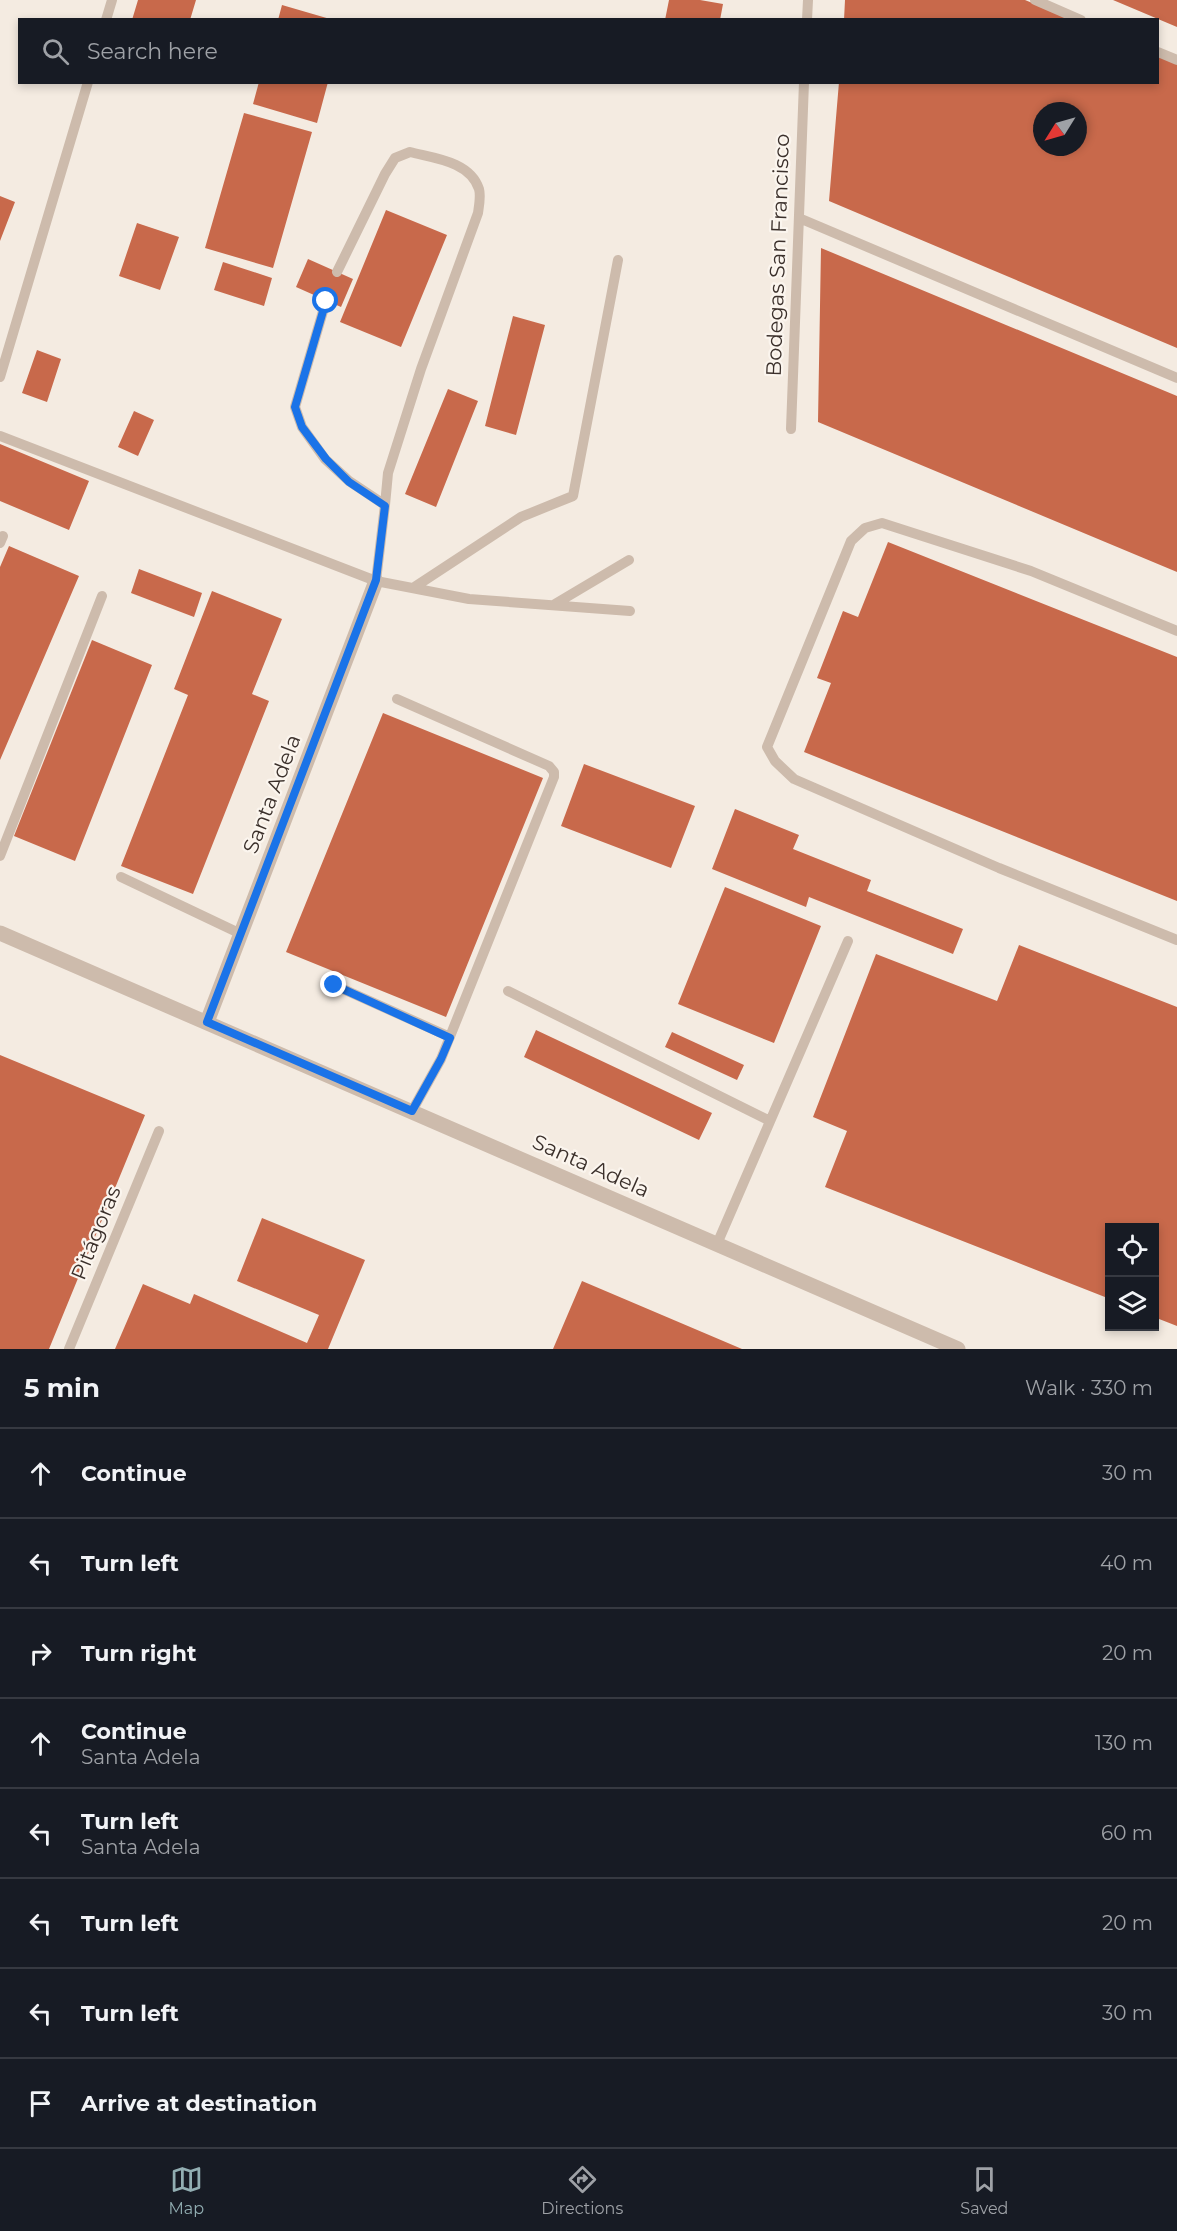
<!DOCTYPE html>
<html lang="en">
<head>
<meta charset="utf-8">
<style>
  body { margin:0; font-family:Montserrat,sans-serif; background:#20242c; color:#f1f3f6 }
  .controls { position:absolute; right:18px; bottom:18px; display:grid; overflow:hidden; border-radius:0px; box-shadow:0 3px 9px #0003 }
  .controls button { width:54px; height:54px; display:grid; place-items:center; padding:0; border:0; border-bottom:2px solid #363941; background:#171b24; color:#f1f3f6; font:30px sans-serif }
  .compass { position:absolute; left:1033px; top:102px; width:54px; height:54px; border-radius:50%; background:#171b24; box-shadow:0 3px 9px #0003; rotate:233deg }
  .stop { position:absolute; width:18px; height:18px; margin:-14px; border:4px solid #1a73e8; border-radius:50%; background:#fff }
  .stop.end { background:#1a73e8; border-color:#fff; box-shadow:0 2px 6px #0008 }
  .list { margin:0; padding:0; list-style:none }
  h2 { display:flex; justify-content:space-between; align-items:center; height:78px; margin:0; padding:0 24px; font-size:26px }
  h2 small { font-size:20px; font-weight:400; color:#9ea1a6 }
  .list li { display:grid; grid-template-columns:39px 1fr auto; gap:18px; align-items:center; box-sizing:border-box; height:90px; padding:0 24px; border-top:2px solid #363941 }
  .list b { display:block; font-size:22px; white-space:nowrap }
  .list p { margin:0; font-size:20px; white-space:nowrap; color:#9ea1a6 }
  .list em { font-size:20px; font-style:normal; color:#9ea1a6 }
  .icon { flex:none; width:33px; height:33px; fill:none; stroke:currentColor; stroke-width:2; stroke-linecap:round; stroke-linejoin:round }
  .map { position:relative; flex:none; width:1177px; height:1349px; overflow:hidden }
  .search { position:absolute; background:#171b24; box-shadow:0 3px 9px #0003; left:18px; right:18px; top:18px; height:66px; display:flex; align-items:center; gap:15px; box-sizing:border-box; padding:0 21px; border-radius:0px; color:#9ea1a6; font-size:22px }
  .sheet { height:798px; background:#171b24 }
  nav { display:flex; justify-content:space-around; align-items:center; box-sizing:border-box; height:84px; border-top:2px solid #363941; background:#171b24; font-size:16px; color:#9ea1a6 }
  nav a { display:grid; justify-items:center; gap:3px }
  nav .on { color:#92aeb2 }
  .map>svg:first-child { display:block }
</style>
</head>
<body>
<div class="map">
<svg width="1177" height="1349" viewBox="0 0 1177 1349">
  <rect width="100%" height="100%" fill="#f4ebe1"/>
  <!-- building -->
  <path fill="#c8694b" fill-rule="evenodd" d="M138,0H196L190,20H132Z
    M669,0H700L723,4L720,20H665Z
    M845,0H1025L1071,19L844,20Z
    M1113,0H1177V27Z
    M282,5L330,19L329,20H278Z
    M1158,56L1177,64V348L829,201L839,82H1158ZM1042,111H1078V147H1042Z
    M259,82H328L317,123L253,104Z
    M244,113L312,132L273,268L205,248Z
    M0,196L15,202L0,241Z
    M386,210L447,235L401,347L340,322Z
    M137,223L179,237L160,290L119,276Z
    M821,248L1177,396V572L818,422Z
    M308,259L353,279L341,307L296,287Z
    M223,262L272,278L264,306L214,290Z
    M513,316L545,325L516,435L485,426Z
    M37,350L61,359L47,402L22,393Z
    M448,389L478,401L436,507L405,494Z
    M134,411L154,420L138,456L118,447Z
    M0,444L89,481L69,530L0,501Z
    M888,542L1177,657V901L804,752L831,683L817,678L843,611L858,617Z
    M9,546L79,576L0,760V567Z
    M139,569L202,593L194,617L131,593Z
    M212,591L282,619L252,694L269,701L193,894L121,866L188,695L174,689Z
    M92,640L152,665L75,861L14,836Z
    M383,713L543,778L446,1017L286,952Z
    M584,764L695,806L671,868L561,826Z
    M735,809L799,835L793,849L871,880L867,891L963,929L953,954L809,897L806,907L712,869Z
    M725,887L821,926L774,1043L678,1004Z
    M1019,945L1177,1007V1326L1154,1317V1228H1110V1299L825,1187L847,1131L813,1117L876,954L997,1001Z
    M536,1030L712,1113L699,1140L524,1057Z
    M672,1032L744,1065L737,1080L665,1047Z
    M0,1055L145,1115L49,1349H0Z
    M262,1218L365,1260L328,1349H115L143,1284L190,1304L194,1294L307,1343L319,1315L237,1281Z
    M582,1281L742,1349H553Z"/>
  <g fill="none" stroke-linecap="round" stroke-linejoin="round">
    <!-- lane -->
    <path stroke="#cdbbac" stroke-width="10" d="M1035,0L1081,20
      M106,20L112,0
      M807,20L808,0
      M1158,52L1177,60
      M799,218L1177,378
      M326,301L295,407L302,427L325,459L349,481L385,505L388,473L421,369L478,213C479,206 481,196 479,189C470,161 433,158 410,152L395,158L385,174L337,272
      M0,377L88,82
      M791,429L804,82
      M0,436L376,581L469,599L630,611
      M0,543L3,536
      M376,581L385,505
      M413,588L521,517L573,496L618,260
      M555,604L629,560
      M1177,631L1031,571L882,523L865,528L851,541L767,747L775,761L794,779L999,868L1177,940
      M397,699L549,766L554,772V777L441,1059L412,1111
      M0,856L102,596
      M121,877L241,934
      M334,985L450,1037
      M508,991L770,1121
      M717,1244L848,941
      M69,1349L159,1131"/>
    <!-- street -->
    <path stroke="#cdbbac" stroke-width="15" d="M0,933L958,1349
      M207,1022L376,581"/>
  </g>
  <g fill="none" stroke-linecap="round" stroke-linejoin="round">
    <!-- route -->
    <path stroke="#1a73e8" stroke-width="8" d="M326,301L295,407L302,427L326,459L349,482L385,506L376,580L207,1022L412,1111L441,1059L450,1038L334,985"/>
  </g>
  <g text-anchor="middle" stroke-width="4.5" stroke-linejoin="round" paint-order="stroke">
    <!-- street labels -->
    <g font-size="21" fill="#3b302b" stroke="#fbf5ee">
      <text transform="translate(778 255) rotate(-88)" y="7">Bodegas San Francisco</text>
      <text transform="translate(272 794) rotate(-69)" y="7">Santa Adela</text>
      <text transform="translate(591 1166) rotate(24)" y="7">Santa Adela</text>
      <text transform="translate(96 1233) rotate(-68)" y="7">Pitágoras</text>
    </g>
  </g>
</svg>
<div class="controls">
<button><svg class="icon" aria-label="locate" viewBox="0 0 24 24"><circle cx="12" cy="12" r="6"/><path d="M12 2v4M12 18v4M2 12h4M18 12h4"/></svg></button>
<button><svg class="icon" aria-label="layers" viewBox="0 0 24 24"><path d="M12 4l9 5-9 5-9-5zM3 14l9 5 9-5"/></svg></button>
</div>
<svg class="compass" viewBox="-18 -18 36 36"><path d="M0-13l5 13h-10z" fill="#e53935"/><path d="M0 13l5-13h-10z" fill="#9ea1a6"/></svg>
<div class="stop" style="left:326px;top:301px"></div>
<div class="stop end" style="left:334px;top:985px"></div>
<div class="search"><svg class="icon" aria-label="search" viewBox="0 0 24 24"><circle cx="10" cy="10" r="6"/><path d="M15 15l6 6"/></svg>Search here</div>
</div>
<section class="sheet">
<h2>5 min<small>Walk · 330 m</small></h2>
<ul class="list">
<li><svg class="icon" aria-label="ahead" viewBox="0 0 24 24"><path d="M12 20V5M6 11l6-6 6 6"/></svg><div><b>Continue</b></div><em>30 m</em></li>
<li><svg class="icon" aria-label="left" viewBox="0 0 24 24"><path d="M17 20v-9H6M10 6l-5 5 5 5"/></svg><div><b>Turn left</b></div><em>40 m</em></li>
<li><svg class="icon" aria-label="right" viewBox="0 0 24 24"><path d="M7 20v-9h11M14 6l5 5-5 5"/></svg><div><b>Turn right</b></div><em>20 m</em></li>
<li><svg class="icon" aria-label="ahead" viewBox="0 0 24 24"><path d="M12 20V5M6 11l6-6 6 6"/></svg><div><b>Continue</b><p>Santa Adela</p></div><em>130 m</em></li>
<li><svg class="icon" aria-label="left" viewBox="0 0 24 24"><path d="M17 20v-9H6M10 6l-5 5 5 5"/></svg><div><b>Turn left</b><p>Santa Adela</p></div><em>60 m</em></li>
<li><svg class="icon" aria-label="left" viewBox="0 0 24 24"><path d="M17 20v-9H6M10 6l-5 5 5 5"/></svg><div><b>Turn left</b></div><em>20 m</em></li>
<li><svg class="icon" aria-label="left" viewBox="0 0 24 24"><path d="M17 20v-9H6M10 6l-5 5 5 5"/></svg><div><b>Turn left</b></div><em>30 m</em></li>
<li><svg class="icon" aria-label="arrive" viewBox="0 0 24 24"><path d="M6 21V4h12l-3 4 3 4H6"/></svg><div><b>Arrive at destination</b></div></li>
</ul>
</section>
<nav>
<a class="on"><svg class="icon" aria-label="map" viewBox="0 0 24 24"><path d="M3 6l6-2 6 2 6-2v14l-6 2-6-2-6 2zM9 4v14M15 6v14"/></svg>Map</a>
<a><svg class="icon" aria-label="directions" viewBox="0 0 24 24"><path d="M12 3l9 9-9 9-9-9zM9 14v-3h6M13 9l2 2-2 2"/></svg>Directions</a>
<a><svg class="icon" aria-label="saved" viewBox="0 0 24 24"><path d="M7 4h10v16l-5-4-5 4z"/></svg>Saved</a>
</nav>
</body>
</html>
